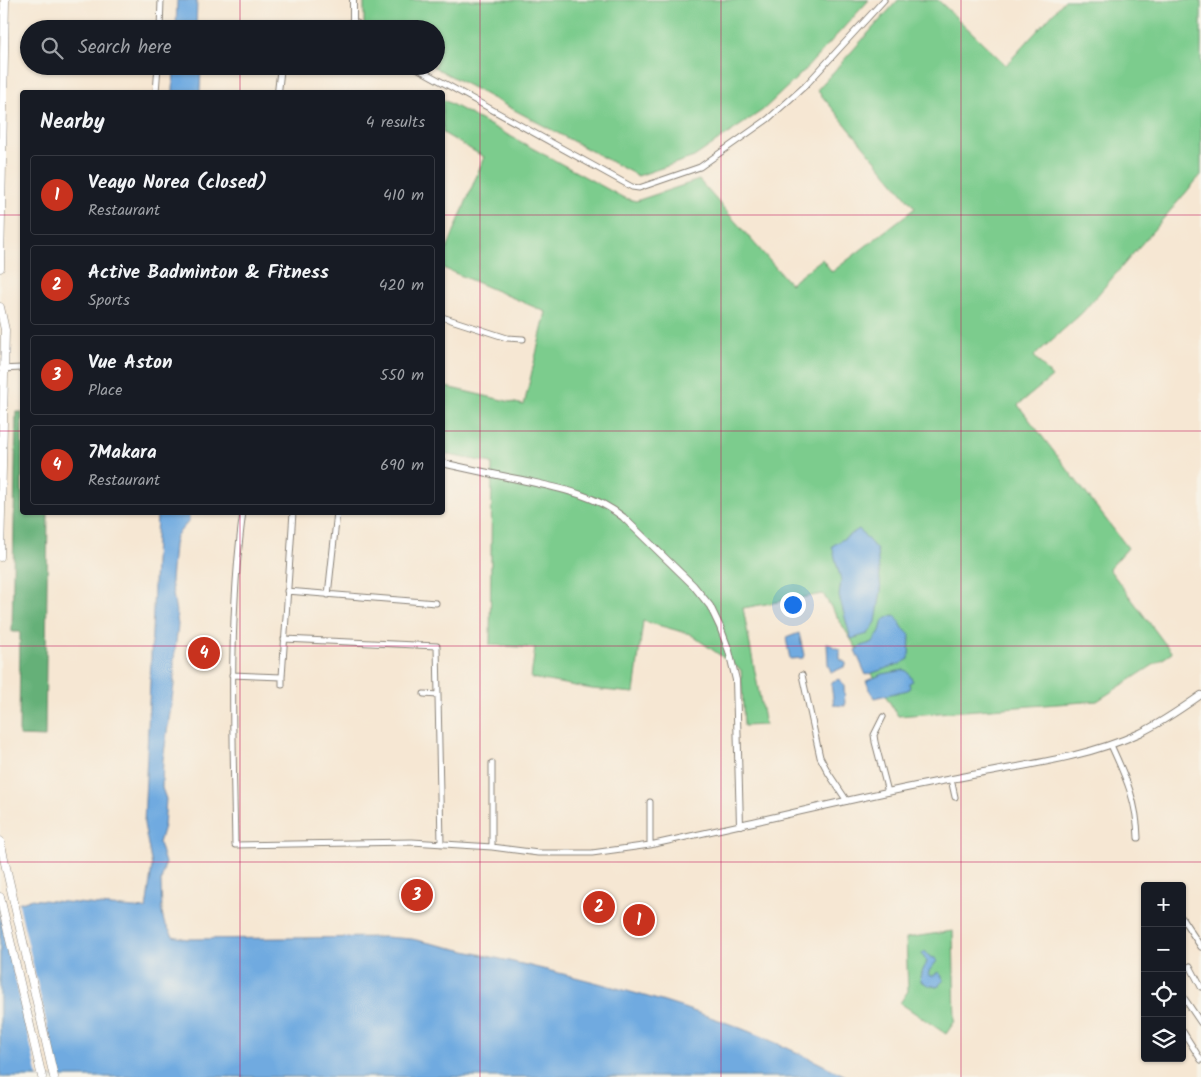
<!DOCTYPE html>
<html lang="en">
<head>
<meta charset="utf-8">
<style>
  body { margin:0; font-family:Kalam,sans-serif; background:#242831; color:#f1f3f6 }
  .controls { position:absolute; right:15px; bottom:15px; display:grid; overflow:hidden; border-radius:5px; box-shadow:0 1px 4px #0004 }
  .controls button { width:45px; height:45px; display:grid; place-items:center; padding:0; border:0; border-bottom:1px solid #363941; background:#171b24; color:#f1f3f6; font:25px sans-serif }
  .you { position:absolute; left:792px; top:604px; width:18px; height:18px; margin:-12px; border:4px solid #fff; border-radius:50%; background:#1a73e8; box-shadow:0 0 0 8px #1a73e833 }
  .badge { display:grid; place-items:center; width:32px; height:32px; border-radius:50%; background:#c8321e; color:#fff; font-size:16px; font-weight:700 }
  .pin { position:absolute; translate:-50% -50%; border:2px solid #fff; box-shadow:0 1px 5px #0006 }
  .list { margin:0; padding:0; list-style:none }
  h2 { display:flex; justify-content:space-between; align-items:center; height:65px; margin:0; padding:0 20px; font-size:21px }
  h2 small { font-size:16px; font-weight:400; color:#9ea1a6 }
  .list li { display:grid; grid-template-columns:32px 1fr auto; gap:15px; align-items:center; box-sizing:border-box; height:80px; margin:0 10px 10px; padding:0 10px; border:1px solid #363941; border-radius:5px }
  .list b { display:block; font-size:19px; white-space:nowrap }
  .list p { margin:0; font-size:16px; white-space:nowrap; color:#9ea1a6 }
  .list em { font-size:16px; font-style:normal; color:#9ea1a6 }
  .icon { flex:none; width:28px; height:28px; fill:none; stroke:currentColor; stroke-width:2; stroke-linecap:round; stroke-linejoin:round }
  .map { position:relative; flex:none; width:1201px; height:1077px; overflow:hidden }
  .search { position:absolute; background:#171b24; box-shadow:0 1px 4px #0004; left:20px; top:20px; width:425px; height:55px; display:flex; align-items:center; gap:12px; box-sizing:border-box; padding:0 18px; border-radius:28px; color:#9ea1a6; font-size:19px }
  .panel { position:absolute; background:#171b24; box-shadow:0 1px 4px #0004; left:20px; top:90px; width:425px; height:425px; border-radius:5px }
  .map>svg:first-child { display:block }
</style>
</head>
<body>
<div class="map">
<svg width="1201" height="1077" viewBox="0 0 1201 1077">
  <rect width="100%" height="100%" fill="#f7f3e8"/>
  <filter id="ink" filterUnits="userSpaceOnUse"><feTurbulence type="fractalNoise" baseFrequency=".02" numOctaves="2"/><feDisplacementMap in="SourceGraphic" scale="10" xChannelSelector="R" yChannelSelector="G"/><feConvolveMatrix kernelMatrix="1 2 1 2 8 2 1 2 1" color-interpolation-filters="sRGB"/></filter>
  <filter id="wash" filterUnits="userSpaceOnUse"><feTurbulence type="fractalNoise" baseFrequency=".0096" numOctaves="4" result="noise"/><feDisplacementMap in="SourceGraphic" scale="20" xChannelSelector="R" yChannelSelector="G"/><feGaussianBlur stdDeviation="1.12" result="paint"/><feColorMatrix in="noise" values="0 0 0 0 0 0 0 0 0 0 0 0 0 0 0 0 0 1.4 0 .05"/><feComposite in="paint" operator="in"/></filter>
  <g filter="url(#wash)">
    <rect width="100%" height="100%" fill="#f6e7d3"/>
    <!-- green -->
    <path fill="#7ccc8d" stroke="#4c7454" d="M364,0H869L802,73L763,110L694,157L638,176L432,66H436V29H364Z
      M898,0H938L1006,65L1065,0H1201V175L1082,313L1034,356L1052,377L1018,405L1128,548L1109,569L1172,653L1097,701L898,716L823,594L743,608L765,725L744,726L741,670L690,634L643,621L634,693L592,689L531,678L535,648L490,645L492,463L443,454L442,386L524,405L546,312L443,268V259L484,157L443,133L442,99L624,198L636,201L699,180L790,284L822,259L832,272L915,208L817,90Z
      M953,931L955,1021L946,1034L900,1003L908,991L906,938Z"/>
    <!-- forest -->
    <path fill="#65b078" stroke="#40664a" d="M16,412H22V512L48,513L45,737L19,736L20,632H12Z"/>
    <!-- water -->
    <path fill="#70aae0" stroke="#46637e" d="M177,0H197L196,29H176Z
      M174,66H201L200,92H173Z
      M157,513H189V521L176,536L174,545L171,581L178,625L174,659V685L163,760L162,788L166,799L164,826L159,843L165,863L161,882L162,912L164,922L173,936L187,939L385,937L412,939C514,962 617,984 716,1019C762,1035 805,1056 848,1077H0V903H18L30,899L146,909L152,866L144,824Z
      M859,529L877,550L881,591L876,622L868,634L851,639L839,596L841,581L832,546Z
      M893,615L896,616L903,628L910,635L909,659L900,664L866,675L855,650L859,647L873,642L880,631L883,620Z
      M799,633L804,655L803,658L790,659L786,638Z
      M827,643L840,650V659L846,663V666L833,672H831L828,664Z
      M904,670L907,671L913,681L909,683L910,687L908,690L874,698L866,681L883,674Z
      M840,679L844,686L845,706L834,705L831,684L833,681Z
      M925,951L930,957L935,958L937,961L929,971V975L933,976L938,972L941,975L944,980L937,987L928,985L921,981L920,976L927,962L922,954Z"/>
    <!-- pier -->
    <path fill="#f6e7d3" d="M18,900L59,1077H38L0,913L5,901Z"/>
  </g>
  <g filter="url(#ink)">
    <g fill="none" stroke-linecap="round" stroke-linejoin="round">
      <!-- minor casing -->
      <g stroke="#898278" stroke-width="7">
        <path id="minor" d="M160,29L161,0
          M413,66L632,187L639,188L700,167L768,119L805,86L884,0
          M156,92L158,66
          M442,317L507,338L523,339
          M0,369L22,368
          M243,512C228,623 233,734 235,845L412,842L492,847L538,853H592L650,845L740,825
          M287,591L436,603
          M328,595L337,512
          M284,639L437,646L441,844
          M232,675L282,677V685
          M802,675L820,757L829,774L847,801
          M282,677L293,512
          M424,694L438,695
          M883,717L874,735L875,742L888,792
          M1111,745C1126,778 1137,801 1138,838
          M951,779L955,797
          M650,802V845
          M492,847V763
          M1182,918L1201,947
          M1190,966L1201,987
          M1182,995L1201,1023
          M1182,1030L1201,1060"/>
      </g>
      <!-- tertiary casing -->
      <g stroke="#898278" stroke-width="8">
        <path id="tertiary" d="M353,0V22
          M345,29L348,24L353,22L358,24L359,29
          M278,92L281,66
          M442,463C469,469 496,475 522,480C558,488 594,494 623,517L693,585L710,606L720,627L729,651L736,680L740,825C811,809 881,792 952,779C1015,766 1081,760 1140,733C1161,723 1181,709 1201,695"/>
      </g>
      <!-- primary casing -->
      <g stroke="#898278" stroke-width="9">
        <path id="primary" d="M0,268L5,0
          M0,307L5,330L0,557
          M0,841L54,1077
          M0,897L42,1077"/>
      </g>
      <!-- minor -->
      <use href="#minor" stroke="#fff" stroke-width="5"/>
      <!-- tertiary -->
      <use href="#tertiary" stroke="#fff" stroke-width="6"/>
      <!-- primary -->
      <use href="#primary" stroke="#fff" stroke-width="8"/>
    </g>
  </g>
  <!-- grid -->
  <path fill="none" stroke="#c2185b" stroke-width="1" stroke-opacity="0.55" d="M240,0V29M480,0V1077M721,0V1077M961,0V1077M240,66V92M0,215H22M442,215H1201M0,431H22M442,431H1201M240,512V1077M0,646H1201M0,862H1201"/>
</svg>
<div class="controls">
<button>+</button>
<button>−</button>
<button><svg class="icon" aria-label="locate" viewBox="0 0 24 24"><circle cx="12" cy="12" r="6"/><path d="M12 2v4M12 18v4M2 12h4M18 12h4"/></svg></button>
<button><svg class="icon" aria-label="layers" viewBox="0 0 24 24"><path d="M12 4l9 5-9 5-9-5zM3 14l9 5 9-5"/></svg></button>
</div>
<div class="you"></div>
<div class="pin badge" style="left:639px;top:920px">1</div>
<div class="pin badge" style="left:599px;top:907px">2</div>
<div class="pin badge" style="left:417px;top:895px">3</div>
<div class="pin badge" style="left:204px;top:653px">4</div>
<div class="search"><svg class="icon" aria-label="search" viewBox="0 0 24 24"><circle cx="10" cy="10" r="6"/><path d="M15 15l6 6"/></svg>Search here</div>
<section class="panel">
<h2>Nearby<small>4 results</small></h2>
<ul class="list">
<li><span class="badge">1</span><div><b>Veayo Norea (closed)</b><p>Restaurant</p></div><em>410 m</em></li>
<li><span class="badge">2</span><div><b>Active Badminton &amp; Fitness</b><p>Sports</p></div><em>420 m</em></li>
<li><span class="badge">3</span><div><b>Vue Aston</b><p>Place</p></div><em>550 m</em></li>
<li><span class="badge">4</span><div><b>7Makara</b><p>Restaurant</p></div><em>690 m</em></li>
</ul>
</section>
</div>
</body>
</html>
